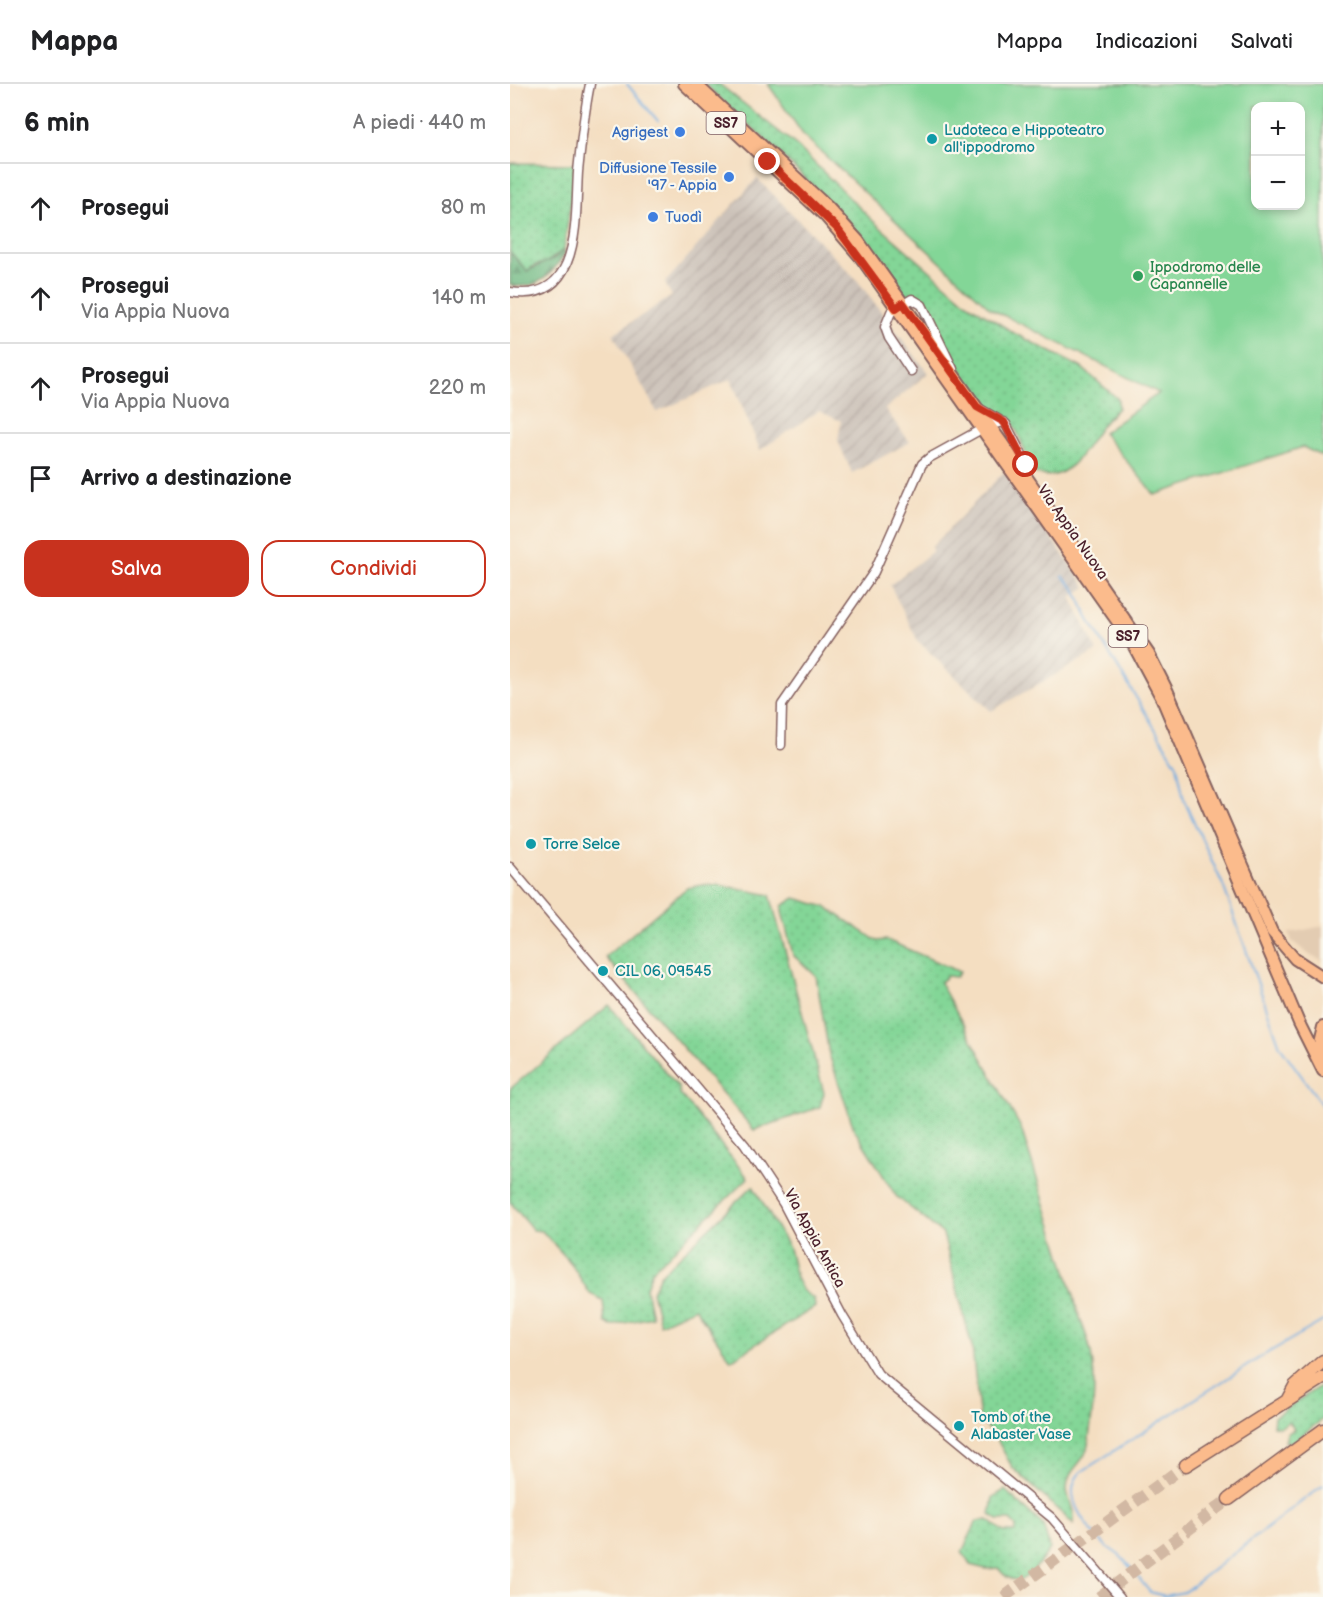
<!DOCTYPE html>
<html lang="it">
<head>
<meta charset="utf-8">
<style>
  body { margin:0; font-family:"Balsamiq Sans",sans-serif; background:#f6f6f6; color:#202124 }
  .controls { position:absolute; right:18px; top:18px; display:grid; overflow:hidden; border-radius:12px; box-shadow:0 3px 9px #0003 }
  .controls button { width:54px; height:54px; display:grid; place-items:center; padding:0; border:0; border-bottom:2px solid #e0e0e0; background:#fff; color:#202124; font:30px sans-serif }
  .stop { position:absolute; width:18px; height:18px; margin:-14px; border:4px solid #c8321e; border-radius:50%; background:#fff }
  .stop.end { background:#c8321e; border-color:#fff; box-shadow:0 2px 6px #0008 }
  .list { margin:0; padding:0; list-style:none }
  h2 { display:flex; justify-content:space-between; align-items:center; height:78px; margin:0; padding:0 24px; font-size:26px }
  h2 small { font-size:20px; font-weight:400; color:#757577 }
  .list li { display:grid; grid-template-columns:39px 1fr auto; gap:18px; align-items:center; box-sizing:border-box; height:90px; padding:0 24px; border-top:2px solid #e0e0e0 }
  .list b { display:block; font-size:22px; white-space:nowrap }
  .list p { margin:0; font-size:20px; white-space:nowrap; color:#757577 }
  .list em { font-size:20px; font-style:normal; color:#757577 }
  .actions { display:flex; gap:12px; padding:18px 24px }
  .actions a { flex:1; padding:14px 0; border:2px solid #c8321e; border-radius:18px; text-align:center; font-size:21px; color:#c8321e }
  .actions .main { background:#c8321e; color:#fff }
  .icon { flex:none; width:33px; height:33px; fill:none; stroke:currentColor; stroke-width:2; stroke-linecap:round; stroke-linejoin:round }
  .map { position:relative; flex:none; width:813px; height:1513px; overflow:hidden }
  header { display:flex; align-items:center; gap:36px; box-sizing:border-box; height:84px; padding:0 30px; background:#fff; border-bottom:2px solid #e0e0e0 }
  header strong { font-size:28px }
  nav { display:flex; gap:33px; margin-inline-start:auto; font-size:21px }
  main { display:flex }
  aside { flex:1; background:#fff }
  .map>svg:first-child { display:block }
</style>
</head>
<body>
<header>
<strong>Mappa</strong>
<nav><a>Mappa</a><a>Indicazioni</a><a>Salvati</a></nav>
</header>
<main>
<aside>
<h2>6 min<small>A piedi · 440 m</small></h2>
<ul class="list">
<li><svg class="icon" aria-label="ahead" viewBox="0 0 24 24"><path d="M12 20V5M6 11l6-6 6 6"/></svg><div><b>Prosegui</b></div><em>80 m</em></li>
<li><svg class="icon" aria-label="ahead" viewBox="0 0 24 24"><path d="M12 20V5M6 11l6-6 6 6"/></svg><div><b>Prosegui</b><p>Via Appia Nuova</p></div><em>140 m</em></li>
<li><svg class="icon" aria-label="ahead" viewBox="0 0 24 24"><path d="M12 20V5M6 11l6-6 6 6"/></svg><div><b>Prosegui</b><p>Via Appia Nuova</p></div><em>220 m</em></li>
<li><svg class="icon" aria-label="arrive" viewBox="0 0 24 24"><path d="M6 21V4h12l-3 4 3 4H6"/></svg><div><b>Arrivo a destinazione</b></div></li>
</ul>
<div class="actions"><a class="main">Salva</a><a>Condividi</a></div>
</aside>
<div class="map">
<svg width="813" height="1513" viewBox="0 0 813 1513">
  <defs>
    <pattern id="industrial-furrows" width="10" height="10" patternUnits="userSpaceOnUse" patternTransform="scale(1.5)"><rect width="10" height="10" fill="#ccc2b9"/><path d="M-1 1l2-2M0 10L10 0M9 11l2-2" fill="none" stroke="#b1a69f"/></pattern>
    <pattern id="grass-dots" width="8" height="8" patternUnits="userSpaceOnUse" patternTransform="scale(1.5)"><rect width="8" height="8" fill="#83d697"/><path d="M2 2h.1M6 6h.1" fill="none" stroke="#73b782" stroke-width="1.8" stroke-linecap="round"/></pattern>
    <pattern id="forest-firs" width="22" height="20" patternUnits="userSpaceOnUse" patternTransform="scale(1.5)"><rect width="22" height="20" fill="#6ab780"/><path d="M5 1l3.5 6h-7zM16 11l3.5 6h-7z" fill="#599469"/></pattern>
  </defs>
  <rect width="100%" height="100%" fill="#fbf7ec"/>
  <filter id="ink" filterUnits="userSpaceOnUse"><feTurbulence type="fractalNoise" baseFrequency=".0167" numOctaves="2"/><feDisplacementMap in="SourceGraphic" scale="12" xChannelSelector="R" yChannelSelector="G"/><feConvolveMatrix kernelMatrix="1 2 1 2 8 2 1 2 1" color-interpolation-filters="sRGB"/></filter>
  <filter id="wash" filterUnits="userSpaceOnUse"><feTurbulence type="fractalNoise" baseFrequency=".008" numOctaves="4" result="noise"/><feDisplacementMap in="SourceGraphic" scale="24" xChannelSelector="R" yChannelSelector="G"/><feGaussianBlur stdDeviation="1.35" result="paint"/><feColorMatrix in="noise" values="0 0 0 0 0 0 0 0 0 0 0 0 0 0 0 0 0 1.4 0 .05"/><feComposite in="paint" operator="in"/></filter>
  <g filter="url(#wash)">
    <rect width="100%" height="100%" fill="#f4dec1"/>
    <!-- built -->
    <path fill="#e3ccb2" d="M813,842V877L801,872L782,857L779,849Z"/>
    <!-- industrial -->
    <path fill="url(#industrial-furrows)" d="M247,94L347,196L418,289L375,325L400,358L342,389L328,357L331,337L309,327L250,366L221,295L147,328L103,250L162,212L155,199Z
      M494,388L576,503L561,513L587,567L481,627L408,557L380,501L423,467L421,464Z"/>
    <!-- grass -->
    <path fill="url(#grass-dots)" stroke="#667a61" stroke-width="1.5" d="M195,0H209L286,61L362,136L457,219L504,249L572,284L608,315V324C603,330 596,335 592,341C576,361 559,403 525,389C514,372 511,347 497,333C485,321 478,330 463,310L414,217L408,212L396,213C340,131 267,67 195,0Z
      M0,79L66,80L54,165L36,179L25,181L17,187L0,168Z
      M192,801H210L260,811L314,1009L310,1023L244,1046L95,873L177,804Z
      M285,814L316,823L367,857L377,856L450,888L446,893L437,892L430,899L511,1044L564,1212C567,1229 574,1243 579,1260C588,1294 583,1327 578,1361C576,1378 557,1385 557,1404C557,1417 567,1427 563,1440L502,1383L484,1350L470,1337L462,1263L433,1150L386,1112L344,1045L319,970L306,892L283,871L272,828V822Z
      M99,921L169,1004L170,1010L238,1094L142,1187L136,1204L142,1233L101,1242L95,1238L93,1216L80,1210L60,1178L32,1147L23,1146L0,1118V1005Z
      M243,1102L279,1164L286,1194L293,1207L304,1215L305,1223L221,1276L185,1224L150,1240L142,1208L150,1191Z
      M813,1300V1335L783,1358H775L777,1350L784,1345L779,1337L771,1343L763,1342L764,1333Z
      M495,1406L533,1441L540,1465C526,1483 510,1513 488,1484L476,1485L460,1481L452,1468L467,1437L478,1436L494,1448H505L506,1442L500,1436H488L480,1431L483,1413Z"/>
    <!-- forest -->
    <path fill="url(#forest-firs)" stroke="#5a6b56" stroke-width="1.5" d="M54,165L55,169C42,191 27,207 0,201V168L17,187L45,174Z"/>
    <!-- park -->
    <path fill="#83d697" stroke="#667a61" stroke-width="1.5" fill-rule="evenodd" d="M258,0H813V373L793,363L645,411L593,349L649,309L481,225L294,52ZM746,22H790V122H746Z"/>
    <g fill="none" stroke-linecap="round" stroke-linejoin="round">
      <!-- stream -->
      <path stroke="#6fabe0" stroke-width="2" d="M117,0L148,37
        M553,492L565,505L578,534L667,681L674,716L713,801L770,962L813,1022
        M813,1237L754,1271L571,1388C549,1410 577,1444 594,1460C600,1466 608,1469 613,1475C622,1485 631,1497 640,1508L655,1512L674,1508L813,1401"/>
    </g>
  </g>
  <g filter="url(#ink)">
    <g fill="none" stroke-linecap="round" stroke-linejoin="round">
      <!-- highway-tunnel -->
      <path stroke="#d2b8a3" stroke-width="12" stroke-dasharray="12 6" stroke-linecap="butt" d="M494,1513L676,1381
        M589,1513L719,1415"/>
      <!-- minor casing -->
      <g stroke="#866260" stroke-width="11">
        <path id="minor" d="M0,208C72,220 65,135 68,88C71,58 74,29 80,0
          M401,287L379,254L375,243L381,228L402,215L412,221L443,285
          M467,323L496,340L515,377L518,394
          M271,661L272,621L364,488L412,380L419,374L479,341L494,338
          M0,783L235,1061L273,1119L332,1231L368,1290L542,1434L610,1513"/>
      </g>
      <!-- major casing -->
      <g stroke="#866260" stroke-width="14">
        <path id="major" d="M174,0L315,132L351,174L621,557L652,615L789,939L813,987
          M186,0L318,123L348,156L518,395L639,570L658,608L762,848L785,875L813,893
          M812,978L809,960L813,943"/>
      </g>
      <!-- highway casing -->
      <g stroke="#866260" stroke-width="15">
        <path id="highway" d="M778,1315L785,1302L813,1277
          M676,1381L813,1294
          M719,1415L813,1346"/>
      </g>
      <!-- minor -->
      <use href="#minor" stroke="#fff" stroke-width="8"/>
      <!-- major -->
      <use href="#major" stroke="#fbbb8c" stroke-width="10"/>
      <!-- highway -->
      <use href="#highway" stroke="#fbbb8c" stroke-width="12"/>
    </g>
  </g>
  <g fill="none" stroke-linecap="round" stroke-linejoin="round" filter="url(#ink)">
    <!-- route -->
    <path stroke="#c8321e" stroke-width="8" d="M258,78L327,144L386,224L393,219L467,323L494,338L516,381"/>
  </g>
  <!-- markers -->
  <g fill="#3f7fe0" stroke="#fbf7ec" stroke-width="2">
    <circle cx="170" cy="48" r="6"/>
    <circle cx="219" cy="93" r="6"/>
    <circle cx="143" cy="133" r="6"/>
  </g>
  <g fill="#0f9aa8" stroke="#fbf7ec" stroke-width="2">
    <circle cx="422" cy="55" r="6"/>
    <circle cx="21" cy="760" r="6"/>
    <circle cx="93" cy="887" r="6"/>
    <circle cx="449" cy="1342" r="6"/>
  </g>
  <circle fill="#2e9e5b" stroke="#fbf7ec" stroke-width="2" cx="628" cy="192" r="6"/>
  <g text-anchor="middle" stroke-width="4.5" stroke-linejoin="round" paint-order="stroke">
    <!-- shield labels -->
    <g fill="#fbf7ec" stroke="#7f6065" stroke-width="1.5">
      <rect x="196.5" y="28" width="39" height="22" rx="4.5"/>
      <rect x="598.5" y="541" width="39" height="22" rx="4.5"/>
    </g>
    <g font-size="14" font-weight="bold" fill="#4a1f2b">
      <text x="216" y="44">SS7</text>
      <text x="618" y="557">SS7</text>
    </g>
    <!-- culture labels -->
    <g font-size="15" fill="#0d838f" stroke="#fbf7ec" text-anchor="start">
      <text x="434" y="51">Ludoteca e Hippoteatro<tspan x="434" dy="17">all'ippodromo</tspan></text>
      <text x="33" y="765">Torre Selce</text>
      <text x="105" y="892">CIL 06, 09545</text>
      <text x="461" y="1338">Tomb of the<tspan x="461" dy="17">Alabaster Vase</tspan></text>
    </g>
    <!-- shop labels -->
    <g font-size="15" fill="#366cbe" stroke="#fbf7ec" text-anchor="end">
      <text x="158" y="53">Agrigest</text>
      <text x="207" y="89">Diffusione Tessile<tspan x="207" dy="17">'97 - Appia</tspan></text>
      <text x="155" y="138" text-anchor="start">Tuodì</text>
    </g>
    <!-- leisure labels -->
    <g font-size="15" fill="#27864d" stroke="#fbf7ec" text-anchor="start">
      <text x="640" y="188">Ippodromo delle<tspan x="640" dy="17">Capannelle</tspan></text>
    </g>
    <!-- street labels -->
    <g font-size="15" fill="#4a1f2b" stroke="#fbf7ec">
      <text transform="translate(563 448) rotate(55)" y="5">Via Appia Nuova</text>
      <text transform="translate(305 1154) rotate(61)" y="5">Via Appia Antica</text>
    </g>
  </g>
</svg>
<div class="controls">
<button>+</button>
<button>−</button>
</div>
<div class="stop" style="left:516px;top:381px"></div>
<div class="stop end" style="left:258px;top:78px"></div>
</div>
</main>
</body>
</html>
